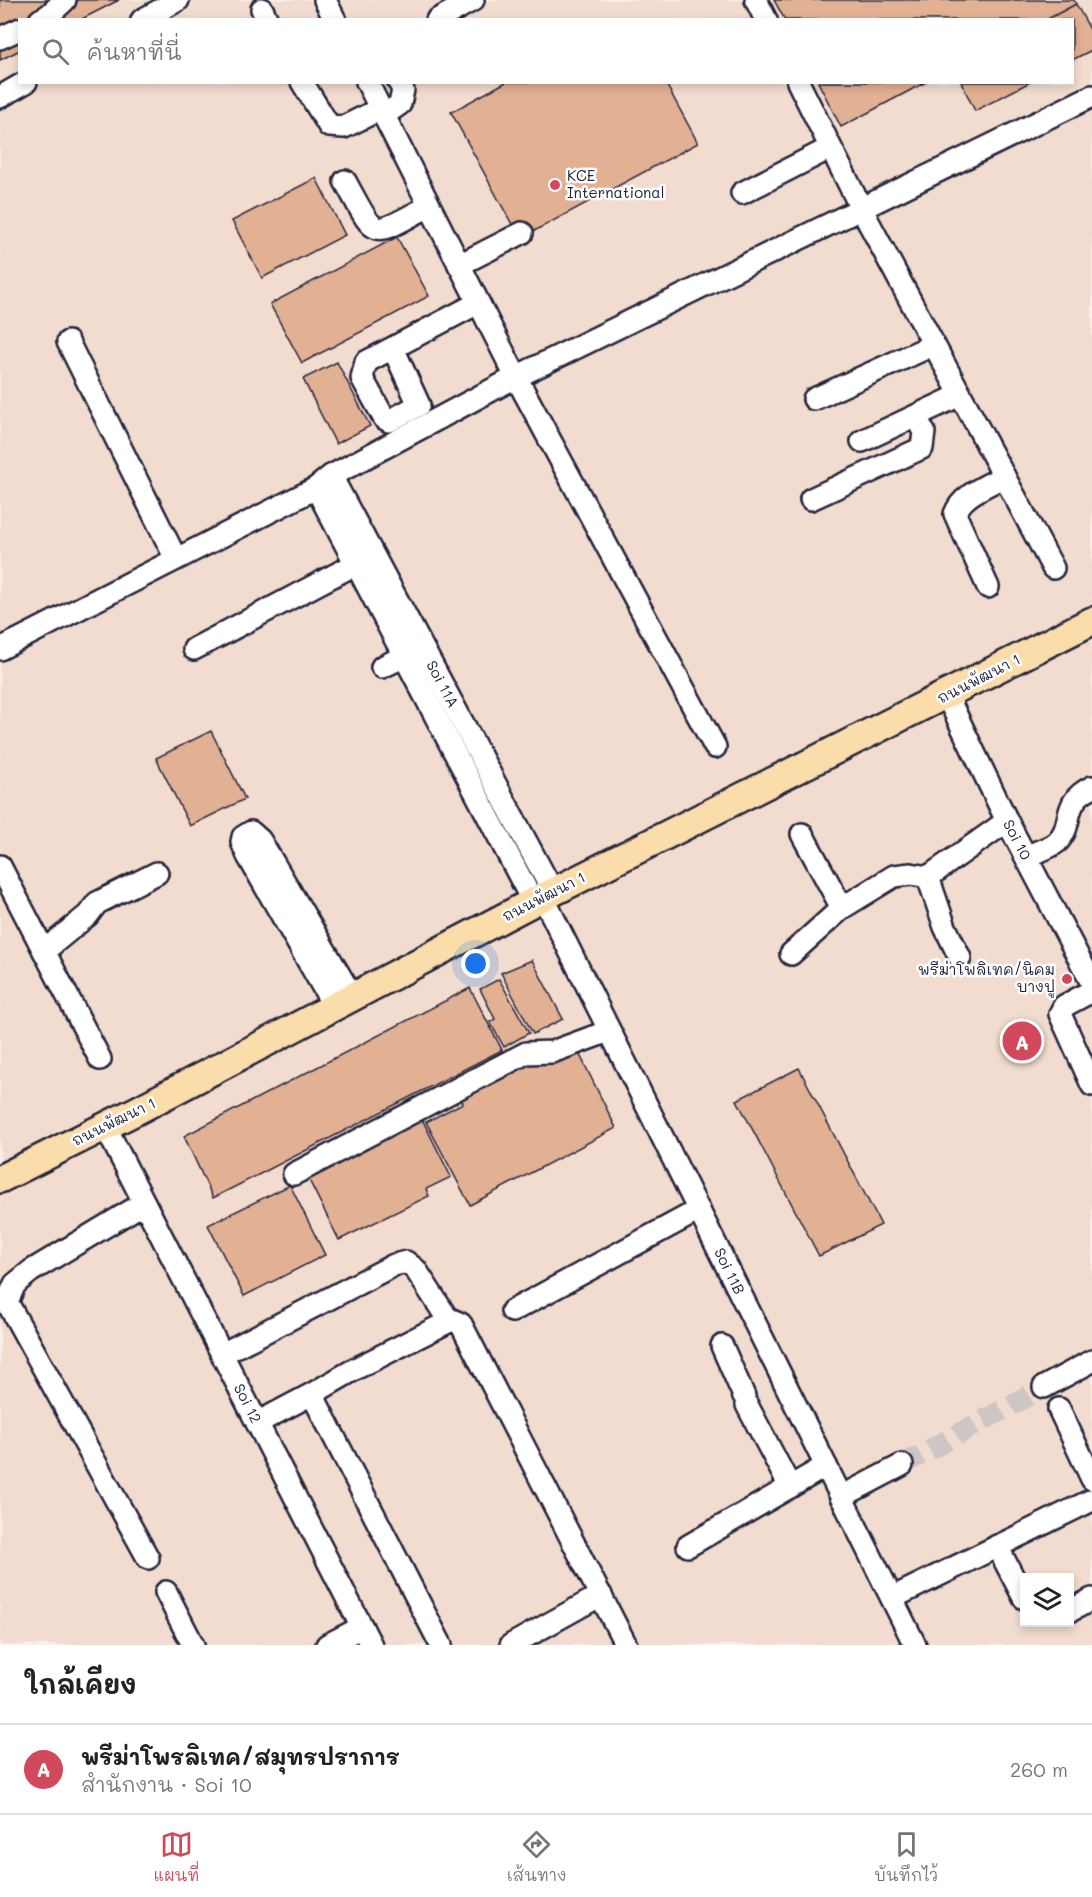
<!DOCTYPE html>
<html lang="th">
<head>
<meta charset="utf-8">
<style>
  body { margin:0; font-family:Mali,"Playpen Sans Thai",sans-serif; background:#f6f6f6; color:#222 }
  .controls { position:absolute; right:18px; bottom:18px; display:grid; overflow:hidden; border-radius:0px; box-shadow:0 3px 9px #0003 }
  .controls button { width:54px; height:54px; display:grid; place-items:center; padding:0; border:0; border-bottom:2px solid #e0e0e0; background:#fff; color:#222; font:30px sans-serif }
  .you { position:absolute; left:476px; top:964px; width:21px; height:21px; margin:-15px; border:4px solid #fff; border-radius:50%; background:#1a73e8; box-shadow:0 0 0 9px #1a73e833 }
  .badge { display:grid; place-items:center; width:39px; height:39px; border-radius:50%; background:#d1495b; color:#fff; font-size:20px; font-weight:700 }
  .pin { position:absolute; translate:-50% -50%; border:3px solid #fff; box-shadow:0 2px 6px #0006 }
  .list { margin:0; padding:0; list-style:none }
  h2 { display:flex; justify-content:space-between; align-items:center; height:78px; margin:0; padding:0 24px; font-size:26px }
  h2 small { font-size:20px; font-weight:400; color:#767676 }
  .list li { display:grid; grid-template-columns:39px 1fr auto; gap:18px; align-items:center; box-sizing:border-box; height:90px; padding:0 24px; border-top:2px solid #e0e0e0 }
  .list b { display:block; font-size:22px; white-space:nowrap }
  .list p { margin:0; font-size:20px; white-space:nowrap; color:#767676 }
  .list em { font-size:20px; font-style:normal; color:#767676 }
  .icon { flex:none; width:33px; height:33px; fill:none; stroke:currentColor; stroke-width:2; stroke-linecap:round; stroke-linejoin:round }
  .map { position:relative; flex:none; width:1092px; height:1645px; overflow:hidden }
  .search { position:absolute; background:#fff; box-shadow:0 3px 9px #0003; left:18px; right:18px; top:18px; height:66px; display:flex; align-items:center; gap:15px; box-sizing:border-box; padding:0 21px; border-radius:0px; color:#767676; font-size:22px }
  .sheet { height:168px; background:#fff }
  nav { display:flex; justify-content:space-around; align-items:center; box-sizing:border-box; height:84px; border-top:2px solid #e0e0e0; background:#fff; font-size:16px; color:#767676 }
  nav a { display:grid; justify-items:center; gap:3px }
  nav .on { color:#d1495b }
  .map>svg:first-child { display:block }
</style>
</head>
<body>
<div class="map">
<svg width="1092" height="1645" viewBox="0 0 1092 1645">
  <rect width="100%" height="100%" fill="#f9efe9"/>
  <filter id="ink" filterUnits="userSpaceOnUse"><feTurbulence type="fractalNoise" baseFrequency=".0167" numOctaves="2"/><feDisplacementMap in="SourceGraphic" scale="12" xChannelSelector="R" yChannelSelector="G"/><feConvolveMatrix kernelMatrix="1 2 1 2 8 2 1 2 1" color-interpolation-filters="sRGB"/></filter>
  <g filter="url(#ink)">
    <!-- built -->
    <path fill="#f2dccf" fill-rule="evenodd" d="M0,0H1092V1645H0ZM20,20H1072V82H20ZM1024,1578H1070V1622H1024Z"/>
    <!-- building -->
    <path fill="#e2b093" stroke="#22223b" stroke-width="1.5" d="M0,0H119L80,20H20V50L0,60Z
      M774,0H1074L1076,4L1046,20H785Z
      M1076,4L1092,33V50L1072,60V20H1046Z
      M506,82H665L698,143L527,235L514,228L451,112Z
      M818,82H926L841,127Z
      M961,82H1030L975,111Z
      M316,178L345,235L262,278L232,221Z
      M397,237L429,296L302,363L270,304Z
      M337,362L370,426L336,444L303,379Z
      M211,731L245,799L190,826L156,758Z
      M532,960L563,1019L533,1034L501,973Z
      M499,979L529,1033L504,1047L490,1022L495,1019L480,989Z
      M470,988L502,1050L213,1198L184,1136Z
      M579,1053L616,1128L470,1205L426,1122L463,1103L458,1093L538,1057Z
      M799,1068L881,1225L819,1256L737,1100Z
      M422,1119L451,1177L426,1189L429,1196L339,1240L307,1176Z
      M290,1185L325,1255L244,1296L208,1225Z"/>
    <g fill="none" stroke-linecap="round" stroke-linejoin="round">
      <!-- minor-tunnel -->
      <path stroke="#cec6c6" stroke-width="21" stroke-dasharray="21 10" stroke-linecap="butt" d="M902,1465L1044,1387"/>
      <!-- minor casing -->
      <g stroke="#22223b" stroke-width="26">
        <g id="minor">
          <path d="M325,0L335,20"/>
          <path d="M756,0L766,20"/>
          <path d="M262,9L267,20"/>
          <path d="M40,20L49,15L65,0"/>
          <path d="M142,20L178,0"/>
          <path d="M437,20L473,0"/>
          <path d="M0,38L20,29"/>
          <path d="M302,82L329,126L344,127L380,109"/>
          <path d="M367,82L516,377L715,747"/>
          <path d="M798,82L862,210L1053,568"/>
          <path d="M0,97L26,82"/>
          <path d="M383,116L400,104L403,90L399,82"/>
          <path d="M345,181C378,241 369,238 429,206"/>
          <path d="M742,193L830,148"/>
          <path d="M459,265L522,233"/>
          <path d="M68,342L176,559"/>
          <path d="M393,348L419,405L389,421L384,418L362,378L366,362L478,303"/>
          <path d="M814,399L933,345"/>
          <path d="M862,441L960,395"/>
          <path id="s1" d="M331,476L553,892"/>
          <path d="M316,488L533,902"/>
          <path d="M811,499L922,448L924,432L916,417"/>
          <path d="M988,587L955,514C962,494 987,486 1004,476"/>
          <path d="M0,649L316,488L331,476L516,377L1092,96"/>
          <path d="M194,649L367,558"/>
          <path d="M382,667L405,656"/>
          <path id="s2" d="M947,696L1007,821L1092,983"/>
          <path d="M802,834L842,908"/>
          <path d="M1027,856C1036,852 1050,848 1057,842C1075,825 1060,802 1092,787"/>
          <path d="M0,866L100,1059"/>
          <path id="s3" d="M543,897L915,1645"/>
          <path d="M44,951L88,915L97,903L157,873"/>
          <path d="M791,954L842,908L894,876L911,874L928,877"/>
          <path d="M960,958L945,927L928,877L1007,821"/>
          <path d="M1092,991L1064,1006L1060,1014L1092,1085"/>
          <path d="M335,1008L248,856L242,842L243,837L251,832L260,840L353,998"/>
          <path id="s4" d="M105,1126L371,1645"/>
          <path d="M294,1174L526,1053L552,1052L609,1031"/>
          <path d="M144,1203L31,1271L15,1284L7,1302L148,1558"/>
          <path d="M512,1311L699,1210"/>
          <path d="M722,1346L744,1396"/>
          <path d="M222,1354L394,1265L406,1262L416,1270L449,1321"/>
          <path d="M1044,1387L1092,1361"/>
          <path d="M312,1394L355,1369L452,1320L461,1324L626,1645"/>
          <path d="M747,1405L790,1487"/>
          <path d="M1059,1409L1092,1479"/>
          <path d="M257,1423L312,1394L441,1645"/>
          <path d="M841,1497L902,1465"/>
          <path d="M688,1546L826,1466"/>
          <path d="M997,1546L1024,1598"/>
          <path d="M166,1592L193,1645"/>
          <path d="M892,1598L1092,1500"/>
          <path d="M1070,1611L1092,1599"/>
          <path d="M327,1645L362,1627"/>
          <path d="M511,1645L601,1595"/>
        </g>
      </g>
      <!-- major casing -->
      <g stroke="#22223b" stroke-width="32">
        <path id="major" d="M0,1179L134,1112L533,902L1092,621"/>
      </g>
      <!-- minor -->
      <use href="#minor" stroke="#fff" stroke-width="21"/>
      <!-- major -->
      <use href="#major" stroke="#fbddab" stroke-width="27"/>
    </g>
  </g>
  <!-- markers -->
  <g fill="#d1495b" stroke="#fff" stroke-width="2">
    <circle cx="555" cy="185" r="6"/>
    <circle cx="1067" cy="979" r="6"/>
  </g>
  <g text-anchor="middle" stroke-width="5" stroke-linejoin="round" paint-order="stroke">
    <!-- poi labels -->
    <g font-size="15" fill="#22223b" stroke="#fff" text-anchor="start">
      <text x="567" y="181">KCE<tspan x="567" dy="17">International</tspan></text>
      <text x="1055" y="975" text-anchor="end">พรีม่าโพลิเทค/นิคม<tspan x="1055" dy="17">บางปู</tspan></text>
    </g>
    <!-- street labels -->
    <g font-size="15" fill="#22223b" stroke="#fff">
      <text transform="translate(979 679) rotate(-27)" y="5">ถนนพัฒนา 1</text>
      <text dy="5" stroke="none"><textPath href="#s1" startOffset="236">Soi 11A</textPath></text>
      <text dy="5" stroke="none"><textPath href="#s2" startOffset="160">Soi 10</textPath></text>
      <text transform="translate(544 897) rotate(-27)" y="5">ถนนพัฒนา 1</text>
      <text transform="translate(114 1122) rotate(-26)" y="5">ถนนพัฒนา 1</text>
      <text dy="5" stroke="none"><textPath href="#s3" startOffset="418">Soi 11B</textPath></text>
      <text dy="5" stroke="none"><textPath href="#s4" startOffset="312">Soi 12</textPath></text>
    </g>
  </g>
</svg>
<div class="controls">
<button><svg class="icon" aria-label="layers" viewBox="0 0 24 24"><path d="M12 4l9 5-9 5-9-5zM3 14l9 5 9-5"/></svg></button>
</div>
<div class="you"></div>
<div class="pin badge" style="left:1022px;top:1041px">A</div>
<div class="search"><svg class="icon" aria-label="search" viewBox="0 0 24 24"><circle cx="10" cy="10" r="6"/><path d="M15 15l6 6"/></svg>ค้นหาที่นี่</div>
</div>
<section class="sheet">
<h2>ใกล้เคียง<small></small></h2>
<ul class="list">
<li><span class="badge">A</span><div><b>พรีม่าโพรลิเทค/สมุทรปราการ</b><p>สำนักงาน · Soi 10</p></div><em>260 m</em></li>
</ul>
</section>
<nav>
<a class="on"><svg class="icon" aria-label="map" viewBox="0 0 24 24"><path d="M3 6l6-2 6 2 6-2v14l-6 2-6-2-6 2zM9 4v14M15 6v14"/></svg>แผนที่</a>
<a><svg class="icon" aria-label="directions" viewBox="0 0 24 24"><path d="M12 3l9 9-9 9-9-9zM9 14v-3h6M13 9l2 2-2 2"/></svg>เส้นทาง</a>
<a><svg class="icon" aria-label="saved" viewBox="0 0 24 24"><path d="M7 4h10v16l-5-4-5 4z"/></svg>บันทึกไว้</a>
</nav>
</body>
</html>
